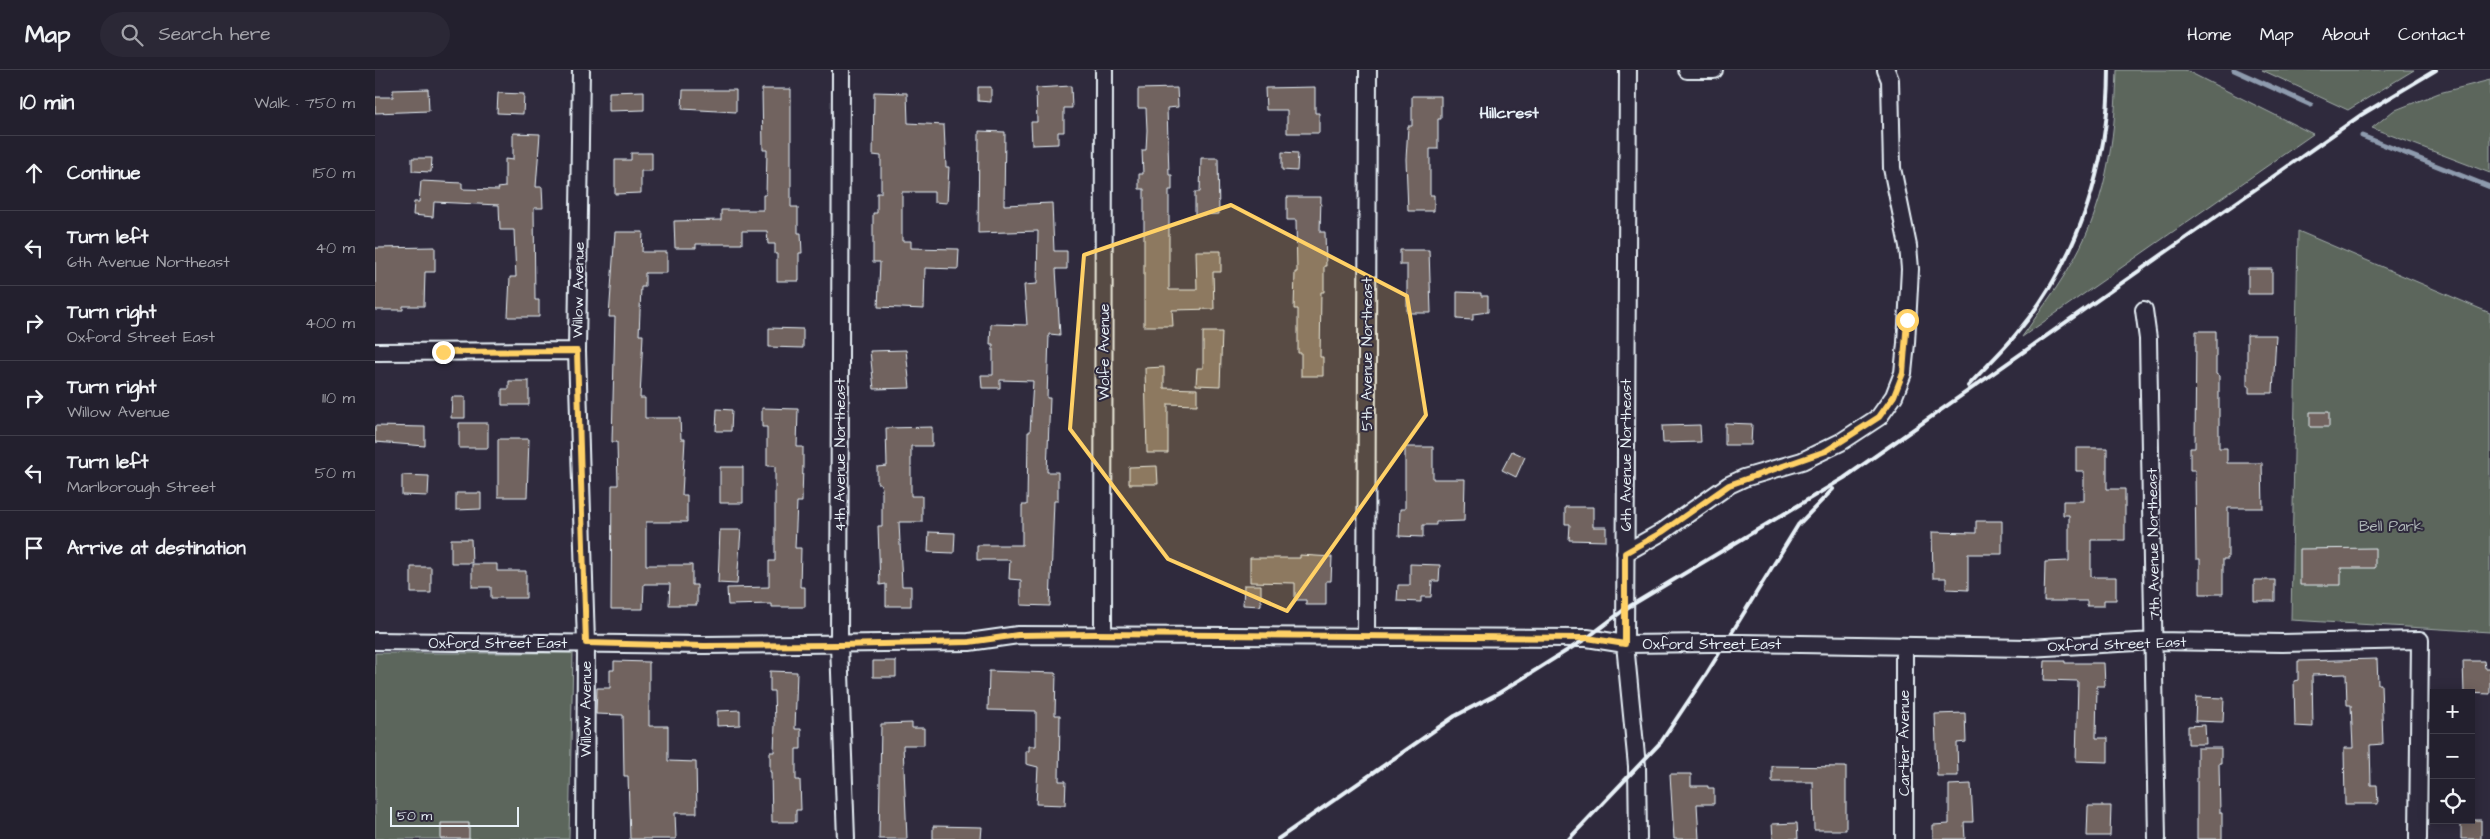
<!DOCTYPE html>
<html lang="en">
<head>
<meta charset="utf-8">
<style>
  body { margin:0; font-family:"Architects Daughter",sans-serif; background:#2b2836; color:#f1f3f6 }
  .controls { position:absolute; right:15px; bottom:15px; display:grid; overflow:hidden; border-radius:0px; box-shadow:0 2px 12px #0003 }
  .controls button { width:45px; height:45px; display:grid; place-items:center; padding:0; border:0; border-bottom:1px solid #403e4a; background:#23202e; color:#f1f3f6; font:25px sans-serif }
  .scale { position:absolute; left:15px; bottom:12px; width:129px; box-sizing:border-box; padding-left:5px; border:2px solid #e8f1f8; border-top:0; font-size:14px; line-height:18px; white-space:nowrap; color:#e8f1f8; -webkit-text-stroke:4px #2f2a3d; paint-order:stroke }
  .stop { position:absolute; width:15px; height:15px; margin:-11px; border:4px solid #ffd166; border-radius:50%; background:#fff }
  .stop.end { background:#ffd166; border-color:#fff; box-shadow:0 1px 5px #0008 }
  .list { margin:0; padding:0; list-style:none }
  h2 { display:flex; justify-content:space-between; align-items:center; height:65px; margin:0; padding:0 20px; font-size:21px }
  h2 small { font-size:16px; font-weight:400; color:#a3a3aa }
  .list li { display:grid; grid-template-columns:32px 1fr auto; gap:15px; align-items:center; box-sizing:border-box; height:75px; padding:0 20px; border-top:1px solid #403e4a }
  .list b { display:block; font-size:19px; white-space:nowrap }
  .list p { margin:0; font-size:16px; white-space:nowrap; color:#a3a3aa }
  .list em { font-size:16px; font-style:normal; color:#a3a3aa }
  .icon { flex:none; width:28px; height:28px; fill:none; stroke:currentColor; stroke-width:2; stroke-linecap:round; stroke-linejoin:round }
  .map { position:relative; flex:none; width:2115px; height:769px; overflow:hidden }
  header { display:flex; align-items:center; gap:30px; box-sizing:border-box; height:70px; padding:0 25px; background:#23202e; border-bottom:1px solid #403e4a }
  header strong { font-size:24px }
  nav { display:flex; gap:28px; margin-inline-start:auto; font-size:18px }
  .search { width:350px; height:45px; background:#2b2836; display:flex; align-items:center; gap:12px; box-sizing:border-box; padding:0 18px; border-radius:28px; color:#a3a3aa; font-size:19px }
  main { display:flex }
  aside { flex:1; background:#23202e }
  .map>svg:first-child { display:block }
</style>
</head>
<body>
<header>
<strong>Map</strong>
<div class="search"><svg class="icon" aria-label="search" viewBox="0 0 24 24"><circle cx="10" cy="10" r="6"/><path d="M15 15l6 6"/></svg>Search here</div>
<nav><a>Home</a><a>Map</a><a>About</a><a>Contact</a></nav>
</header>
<main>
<aside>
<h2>10 min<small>Walk · 750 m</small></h2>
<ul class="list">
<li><svg class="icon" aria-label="ahead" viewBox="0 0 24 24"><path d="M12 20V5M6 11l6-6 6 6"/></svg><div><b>Continue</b></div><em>150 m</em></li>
<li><svg class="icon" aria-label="left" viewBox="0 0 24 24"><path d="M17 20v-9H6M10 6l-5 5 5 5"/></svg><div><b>Turn left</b><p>6th Avenue Northeast</p></div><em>40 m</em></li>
<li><svg class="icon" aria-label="right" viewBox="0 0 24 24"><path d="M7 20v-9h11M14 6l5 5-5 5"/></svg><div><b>Turn right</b><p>Oxford Street East</p></div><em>400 m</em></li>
<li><svg class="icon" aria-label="right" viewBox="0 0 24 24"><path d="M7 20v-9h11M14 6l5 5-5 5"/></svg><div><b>Turn right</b><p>Willow Avenue</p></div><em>110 m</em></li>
<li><svg class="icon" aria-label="left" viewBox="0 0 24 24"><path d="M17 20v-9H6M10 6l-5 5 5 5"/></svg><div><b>Turn left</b><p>Marlborough Street</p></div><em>50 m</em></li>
<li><svg class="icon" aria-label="arrive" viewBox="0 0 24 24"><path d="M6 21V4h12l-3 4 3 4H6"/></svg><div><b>Arrive at destination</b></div></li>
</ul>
</aside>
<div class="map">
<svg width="2115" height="769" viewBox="0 0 2115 769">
  <rect width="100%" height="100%" fill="#2f2a3d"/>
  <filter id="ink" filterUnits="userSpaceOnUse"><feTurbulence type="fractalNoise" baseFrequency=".02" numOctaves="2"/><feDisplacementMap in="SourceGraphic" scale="10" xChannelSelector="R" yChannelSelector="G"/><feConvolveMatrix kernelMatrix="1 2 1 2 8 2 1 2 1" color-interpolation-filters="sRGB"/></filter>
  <g filter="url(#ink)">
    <!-- green -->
    <path fill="#5b665b" stroke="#a2acaa" d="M1742,0H1810L1938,64L1647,267C1662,245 1678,224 1692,201C1731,138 1740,72 1742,0Z
      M1887,0H2039L1973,40Z
      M2115,10V103L1997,58L2018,41L2064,23Z
      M1923,161L2115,243V562L1916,550Z
      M0,583H198L194,769H0Z"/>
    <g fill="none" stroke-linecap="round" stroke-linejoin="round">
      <!-- stream -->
      <path stroke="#8e9bae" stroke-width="5" d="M1859,0L1936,35
        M1987,66L2115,117"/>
    </g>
    <!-- building -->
    <path fill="#71645f" stroke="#e8f1f8" d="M696,16L697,38H689V62H683V74L657,75L656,52H662L661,18Z
      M603,17H616V32L603,31Z
      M940,17V43H944V63H912V40H891L890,18Z
      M802,18L803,37L792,38L794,105H797V120H794V220H822L821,181H846V202H838L839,239L797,240L798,256H769V119H764V104H768L767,80H771L772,60L771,38H763V19Z
      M53,19L54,41L0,43V27H18V20Z
      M387,19H416V137H423V163H426L427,183H424V211H402V184H400V174H393L392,161H367V174H321V178H300L299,151L346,150V140H388V125H391L392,80H388Z
      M308,20H361V42L307,39Z
      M269,21V40L234,41V22Z
      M499,22L532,23L533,53L569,55L571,97H574L572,133L559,132V122H527V171H536V178L584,179L583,199L550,198L549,239L503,237L505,192H498V143H502V123H506V86L498,85Z
      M123,23L149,24L148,44L122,43Z
      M1037,26H1066V49H1063V79H1055V125H1059V141H1033L1031,89L1033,56H1037Z
      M604,61L630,62L629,135L677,133L679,181H692V199H681L685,265L674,264L672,328H675L672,402H683V431H679L675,536L646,535V510L634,509L635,490H602V475H647V435H652L653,362H655L658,311L625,310V318H607L606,305H618V274H615L616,254L652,255L649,215L662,214L663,161L603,163Z
      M138,63L165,64L161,117H167L168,138H159L160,230H164V247H133L135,207H141L139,160H125L124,135L59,132L58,147L38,145L39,132H44L46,111L87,113V119L124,120L123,118L130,117V89L138,90Z
      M907,82L923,83L922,101L907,100Z
      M256,83H277V101H266V123L240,124V90H256Z
      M37,88H57L56,102L37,101Z
      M826,88H843L844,144L820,145V122H825Z
      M912,127H946L945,162H950L951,196H949V222H946L945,287H948V306H926V283H923V239H919L920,202H922L921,150H912Z
      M240,162H268L267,182H292V203H270V217H266L264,265H268L265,328H270V348H305L306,369H310L307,425H312V452H271V495H317V515H322V535H294L295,514H269L268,539H236L237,415H243L242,372H237L240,247H234Z
      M60,177V202H50L49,236H28V240H0V178Z
      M1025,180H1054L1056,243H1032V195H1025Z
      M1873,199H1897V224H1873Z
      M1082,222L1106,223V226H1113V242L1098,244V250L1082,249Z
      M394,258L428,259V278L394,277Z
      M1821,261H1841V304L1844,306V378H1852V393H1887L1888,438H1853V489H1848V524H1825V489H1821L1820,400H1815V378H1820Z
      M828,262H847L845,316L821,315L822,298H828Z
      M1872,265H1901L1898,323H1874V316H1872Z
      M531,280L535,318L499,319L495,281Z
      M789,297V318L822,319V335L793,334V383H772L770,298Z
      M134,311H154V335H127V319H134Z
      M77,327H90V348H76Z
      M387,338L423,339L422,377H428V395L427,432H422L420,478H426L425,517H430V537H397V534L353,535L352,518L394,517V491H400V396H392V357H387Z
      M342,339L357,340L356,361H341Z
      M1935,342H1954V357H1935Z
      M84,353H113V378H84Z
      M1350,353L1377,354L1376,375H1350Z
      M1325,355L1326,372L1288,373L1287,356Z
      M0,356L50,357V376L0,372Z
      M557,357V376H536V426H547V452H524L527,516H536V536H511V514L505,515L503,456H507V418L505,413H502V397L512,396L511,358Z
      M123,369H154L152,427H123Z
      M1030,377H1058V409H1090L1089,451L1061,452V455H1048V467L1024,466L1025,439H1030Z
      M1701,378H1732V419H1750V470H1716V507H1741V530H1729V536H1712V531H1669L1670,492L1694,491V445H1688V431H1709V401H1701Z
      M1137,381L1150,387L1141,407L1127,400Z
      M782,396L783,414H754V397Z
      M345,397H368V433H345Z
      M27,405L54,406L53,426L27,425Z
      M81,423H106V439L81,440Z
      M1190,437H1218V457H1231V471L1194,470L1195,454H1190Z
      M1601,451H1627V484H1593V520L1571,519V508H1558L1557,462L1601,463Z
      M345,460H366L362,514L343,513Z
      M554,462L580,463L579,483L553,482Z
      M76,469H96L97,493H76Z
      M2000,478V498H1966V515H1925V479Z
      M925,485L957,487L956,511H951V535H931V530H920V513L875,512V488H925Z
      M97,494H122V501H151V528H116V517H97Z
      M1035,494L1065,495L1064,511H1057L1056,527H1046V532L1022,531L1023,515H1035Z
      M36,497H56V523H36Z
      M1879,510H1900V531H1879Z
      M869,515H886V536L868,535Z
      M2002,589L2003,614H2006L2008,674L1995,675L1996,715H2002L2003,734H1970L1969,678H1978L1976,635H1972L1971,604L1937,605L1938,657L1920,656L1919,611L1923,610V591Z
      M239,591L274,592V656H293V691L321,692L322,743H300L301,769H255L253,706H249L248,645L221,644L222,618H235V600H239Z
      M498,591H521V607H498Z
      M1670,591H1690V593H1729L1730,616H1722L1721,668H1733V692L1701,691L1703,611L1669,610Z
      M2088,591H2109L2110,598H2115V624L2089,623Z
      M395,601L422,602L420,659H426V679H421V710H425L426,740H421V752H397L396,702H395V682H399L400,654L399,621H395Z
      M614,601L681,603L680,645H685L684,711H691L690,735L661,734L663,697L651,694V681H654V676H661V641L613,640Z
      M1821,627L1849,628L1848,652L1820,651Z
      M365,640V655L342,656V641Z
      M1590,643L1591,672L1582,673L1583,706H1562L1560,644Z
      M537,653V658H549V675H528L532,769H504L506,654Z
      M1830,655L1831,674H1813V656Z
      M1822,678H1846V693H1844L1845,743H1847V769H1822Z
      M1397,696L1471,697V760H1439L1438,712H1397Z
      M1295,704H1316V716H1333V718H1339V734H1322L1324,769H1299Z
      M1596,714L1598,752H1589L1590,769H1558V755L1574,754V715Z
      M1713,736H1736L1735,766H1712Z
      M2086,750H2106V769H2086Z
      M66,753H94V769H66Z
      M1422,753L1423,769H1398L1397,754Z
      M558,756L607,757L606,769H558Z"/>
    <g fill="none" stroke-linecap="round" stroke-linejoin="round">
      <!-- street casing -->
      <g stroke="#e8f1f8" stroke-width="20">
        <path id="street" d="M206,0L202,281L211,573L210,769
          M466,0L464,575L471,769
          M1253,0L1250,574L1262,696L1263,769
          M1312,0H1339
          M1769,240L1773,269L1782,769
          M0,282L202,281
          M1250,483L1287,462L1354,415L1369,408L1427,391L1466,372L1504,347L1519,326L1528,303L1531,273L1535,199L1533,176L1517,98L1515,10L1511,0
          M728,564L729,0
          M991,567L993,0
          M0,571L329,575L594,572L643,565L1212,568L1250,574L1337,573
          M1363,573L1653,578L1780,571L1907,573L2045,570L2043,769
          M1529,769V576"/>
      </g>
      <!-- street -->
      <use href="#street" stroke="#2f2a3d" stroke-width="16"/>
      <!-- rail -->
      <path stroke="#e8f1f8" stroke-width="4" d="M1593,316C1609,298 1627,282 1642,263C1703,190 1734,95 1734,0
        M903,769L1080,646L1124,623L1212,568L1250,539L1469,408L1986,45L2061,0
        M1194,769L1286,672L1332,603L1423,455L1458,419"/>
      <!-- street-bridge casing -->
      <g stroke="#e8f1f8" stroke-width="20" stroke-linecap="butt">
        <path id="street-bridge" d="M1337,573H1363"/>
      </g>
      <!-- street-bridge -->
      <use href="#street-bridge" stroke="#2f2a3d" stroke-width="16"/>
    </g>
  </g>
  <g fill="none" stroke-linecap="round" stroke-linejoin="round" filter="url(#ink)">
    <!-- route -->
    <path stroke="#ffd166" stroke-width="6" d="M68,282L202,281L211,573L329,576L464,575L594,572L643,565L720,564L1212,568L1250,574V483L1287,462L1354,415L1451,381L1504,347L1519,326L1528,303L1532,250"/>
  </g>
  <!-- marked area -->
  <path fill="#ffd166" fill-opacity="0.2" stroke="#ffd166" stroke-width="4" stroke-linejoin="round" d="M856,135L1032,226L1051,345L912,541L793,489L695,359L709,185Z"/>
  <g text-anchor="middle" stroke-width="4" stroke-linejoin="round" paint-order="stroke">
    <!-- street labels -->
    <g font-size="15" fill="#e8f1f8" stroke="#2f2a3d">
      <text transform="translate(203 220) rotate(-89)" y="5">Willow Avenue</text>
      <text transform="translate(729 282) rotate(-90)" y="5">Wolfe Avenue</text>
      <text transform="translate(992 284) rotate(-90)" y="5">5th Avenue Northeast</text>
      <text transform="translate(465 385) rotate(-90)" y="5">4th Avenue Northeast</text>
      <text transform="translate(1251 385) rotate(-90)" y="5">6th Avenue Northeast</text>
      <text transform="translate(1778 474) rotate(-91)" y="5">7th Avenue Northeast</text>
      <text x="123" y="578">Oxford Street East</text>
      <text x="1337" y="579">Oxford Street East</text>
      <text transform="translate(1742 574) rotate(-2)" y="5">Oxford Street East</text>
      <text transform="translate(211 639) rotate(-90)" y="5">Willow Avenue</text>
      <text transform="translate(1529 673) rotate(-90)" y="5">Cartier Avenue</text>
    </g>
    <!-- park labels -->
    <g font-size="15" fill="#b0b9b9" stroke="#2f2a3d">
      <text x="2016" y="461">Bell Park</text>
    </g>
    <!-- neighbourhood labels -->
    <g font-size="16" font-weight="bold" fill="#e8f1f8" stroke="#2f2a3d">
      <text x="1134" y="48">Hillcrest</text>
    </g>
  </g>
</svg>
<div class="controls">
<button>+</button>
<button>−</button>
<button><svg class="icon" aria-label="locate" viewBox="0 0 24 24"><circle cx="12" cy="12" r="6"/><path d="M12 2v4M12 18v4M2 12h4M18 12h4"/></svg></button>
</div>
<div class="scale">50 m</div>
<div class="stop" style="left:1532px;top:250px"></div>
<div class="stop end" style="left:68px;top:282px"></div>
</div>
</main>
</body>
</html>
